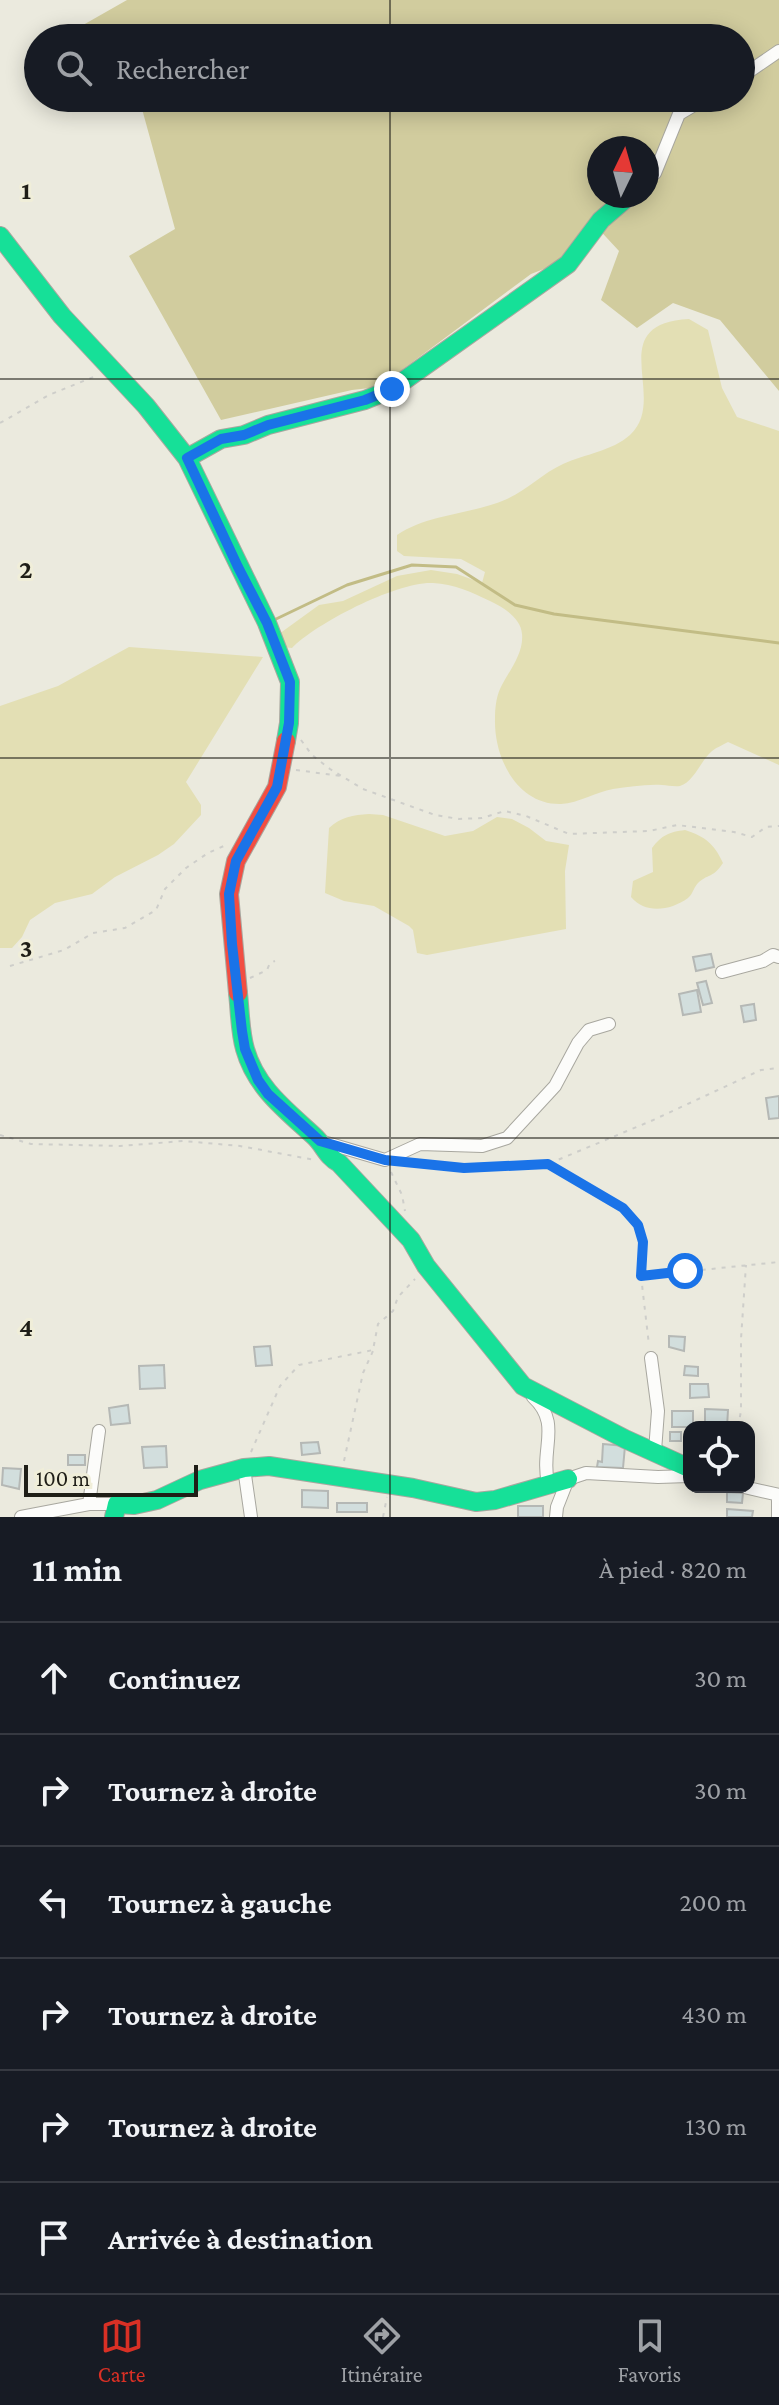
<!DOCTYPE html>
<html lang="fr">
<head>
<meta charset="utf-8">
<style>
  body { margin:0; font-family:"Crimson Pro",serif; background:#20242c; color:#f1f3f6 }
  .controls { position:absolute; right:24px; bottom:24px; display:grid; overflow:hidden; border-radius:16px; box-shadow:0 4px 20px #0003 }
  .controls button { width:72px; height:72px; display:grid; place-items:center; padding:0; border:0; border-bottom:2px solid #363941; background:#171b24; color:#f1f3f6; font:40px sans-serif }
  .compass { position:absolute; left:587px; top:136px; width:72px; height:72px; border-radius:50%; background:#171b24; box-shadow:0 4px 20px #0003; rotate:5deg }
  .scale { position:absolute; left:24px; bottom:20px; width:174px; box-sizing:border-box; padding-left:8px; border:4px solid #1f1e17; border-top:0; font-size:22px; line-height:28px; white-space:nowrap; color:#1f1e17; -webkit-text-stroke:6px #f0eed9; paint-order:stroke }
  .stop { position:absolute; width:24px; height:24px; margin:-18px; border:6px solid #1a73e8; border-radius:50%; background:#fff }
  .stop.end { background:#1a73e8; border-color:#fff; box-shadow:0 2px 8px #0008 }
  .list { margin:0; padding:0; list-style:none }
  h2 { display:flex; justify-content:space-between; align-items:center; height:104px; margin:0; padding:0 32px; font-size:34px }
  h2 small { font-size:26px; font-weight:400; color:#9ea1a6 }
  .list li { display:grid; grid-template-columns:52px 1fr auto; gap:24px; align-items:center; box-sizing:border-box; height:112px; padding:0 32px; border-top:2px solid #363941 }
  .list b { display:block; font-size:30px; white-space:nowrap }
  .list em { font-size:26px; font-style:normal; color:#9ea1a6 }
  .icon { flex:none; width:44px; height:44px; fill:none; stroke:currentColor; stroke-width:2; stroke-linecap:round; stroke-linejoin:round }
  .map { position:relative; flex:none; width:779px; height:1517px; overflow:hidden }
  .search { position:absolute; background:#171b24; box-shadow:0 4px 20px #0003; left:24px; right:24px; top:24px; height:88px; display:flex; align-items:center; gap:20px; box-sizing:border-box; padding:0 28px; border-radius:44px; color:#9ea1a6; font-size:30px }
  .sheet { height:776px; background:#171b24 }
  nav { display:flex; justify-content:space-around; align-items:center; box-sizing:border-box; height:112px; border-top:2px solid #363941; background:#171b24; font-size:22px; color:#9ea1a6 }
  nav a { display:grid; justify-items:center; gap:4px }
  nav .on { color:#d93025 }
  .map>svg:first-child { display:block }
</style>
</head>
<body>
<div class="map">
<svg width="779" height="1517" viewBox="0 0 779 1517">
  <rect width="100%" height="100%" fill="#ebeade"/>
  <!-- green -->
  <path fill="#e3dfb4" d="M689,319L708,330L722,388L737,417L779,431V765L728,742C723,745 717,747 712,751C701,760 694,782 680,786C674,787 667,785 662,785C646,784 629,787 613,789C596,792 579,803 561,804C517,805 494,758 495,719C495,709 496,698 500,689C508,672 524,654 522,634C521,618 503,607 490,601C471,592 454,584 433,583C398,581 316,623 292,648L283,647L279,634L319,605L343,601L397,576L431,570L457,574L482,583L485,572L461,559L404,556L397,551V535C430,513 471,515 507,499C527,490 543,473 563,464C585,454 612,451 630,435C670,399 601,324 689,319Z
    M129,647L263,657L186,782L201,805V815L174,844L158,855L115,877L92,894L55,903L30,920L22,937L12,948H0V706L58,686Z
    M369,814L383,815L445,836L473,831L497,817L512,819L529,828L546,841L569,845L565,871L566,929L427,955L417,953L413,930L409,926L374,906L344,901L325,893L329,828C341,817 353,815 369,814Z
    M685,830C705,836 715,845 723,863C713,878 710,873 699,882C694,886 693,894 688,898C670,911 645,914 631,897L633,881L653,872L652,848C662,835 669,832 685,830Z"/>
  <!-- forest -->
  <path fill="#d1cc9e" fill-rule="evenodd" d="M127,0H779V391L720,320L673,303L637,328L601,300L619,251L594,224L567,260L531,274L379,387L352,390L221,420L129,256L175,229L139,98H741V38H92L76,29ZM599,148H647V196H599Z"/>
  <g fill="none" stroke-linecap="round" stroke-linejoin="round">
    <!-- stream -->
    <path stroke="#c2bc85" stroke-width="3" d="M274,620L347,585L412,565L456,567L515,605L554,614L779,643"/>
  </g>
  <!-- building -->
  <path fill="#d2dedd" stroke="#b5b8b5" stroke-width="2" d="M711,954L714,967L696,971L693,957Z
    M706,981L712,1003L703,1005L697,983Z
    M697,990L701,1012L683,1015L679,994Z
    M754,1004L756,1020L744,1022L741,1006Z
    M779,1096V1118L769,1119L766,1098Z
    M669,1336L685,1337L684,1351L669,1347Z
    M270,1346L272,1365L256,1366L254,1347Z
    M164,1365L165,1388L140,1389L139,1366Z
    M685,1366L698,1367V1376L684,1375Z
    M690,1384H708L709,1397L690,1398Z
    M128,1405L130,1423L111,1425L109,1408Z
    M705,1409L728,1410L727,1427L705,1426Z
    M672,1411H693V1427H672Z
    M670,1432H681V1441H670Z
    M318,1442L320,1453L302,1455L301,1443Z
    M603,1444L625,1446L623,1468L597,1467L598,1461L602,1462Z
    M166,1446L167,1467L144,1468L142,1447Z
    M68,1455H85V1465H68Z
    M3,1468L21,1469L19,1489L2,1485Z
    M302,1490L328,1491V1508L302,1507Z
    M727,1492L743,1493L742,1503L727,1502Z
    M337,1503H367V1512H337Z
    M518,1506H543V1517H518Z
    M727,1509L753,1511L752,1517H727Z"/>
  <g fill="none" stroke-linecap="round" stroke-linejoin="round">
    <!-- street casing -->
    <g stroke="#a8a79f" stroke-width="14">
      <path id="street" d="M741,77L779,51
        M647,180L655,173L679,114L706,98
        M722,972L763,961L773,955L779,957
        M320,1141L385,1160L420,1144L482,1146L507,1138L555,1086L578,1043L589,1030L609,1024
        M651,1358L658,1411L655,1451
        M533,1397C562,1424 540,1448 548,1483
        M244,1468L251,1517
        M744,1487L779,1495
        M89,1504L99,1431
        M21,1517L89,1504H117
        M556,1517L557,1507L568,1479L586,1473L658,1477L689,1476
        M778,1517V1495"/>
    </g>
    <!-- fast casing -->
    <g stroke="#a8a79f" stroke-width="20">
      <path id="fast" d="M0,236L62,316L146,406L187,458L267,623L290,682L289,723L286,741
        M187,458L221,439L244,435L268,425L365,400L392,389L568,264L601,220L629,196
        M238,993C240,1011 240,1032 245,1049C256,1088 286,1110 314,1136C324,1145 327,1157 339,1163L411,1240L426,1266L523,1386L625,1439L689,1468
        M114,1517L117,1504L134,1505L157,1500L200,1480L244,1468L269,1466L413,1488L476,1502L495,1500L568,1479"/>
    </g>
    <!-- jam casing -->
    <g stroke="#a8a79f" stroke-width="20">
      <path id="jam" d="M238,993L229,894L236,861L277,787L286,741"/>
    </g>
    <!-- path -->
    <path stroke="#cececa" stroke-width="2" stroke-dasharray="4 6" stroke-linecap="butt" d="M0,423L49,395L96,376
      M301,740L312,755L330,769L363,789L435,815L459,819L482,818L505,811L526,816L569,834L649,831L677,825L734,832L752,837L766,827L779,826
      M296,770L341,776
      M10,966L64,950L93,933L125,928L156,910L165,889L186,868L208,853L226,845
      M250,978L267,970L270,963L275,961
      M0,1135L31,1144L120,1146L183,1141L240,1146L315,1160
      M410,1163L464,1168L548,1164L651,1121L761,1070L779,1068
      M549,1165L623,1208L638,1225L643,1242L641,1276L649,1345
      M391,1172L402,1195L405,1211
      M642,1276L779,1262
      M738,1427L741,1411V1339L746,1265
      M251,1452L280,1386L299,1365L373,1350L378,1324L393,1311L398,1297L415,1279
      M344,1461L363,1373L373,1351
      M383,1517L387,1497"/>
    <!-- street -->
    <use href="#street" stroke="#fcfcfa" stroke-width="12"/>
    <!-- fast -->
    <use href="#fast" stroke="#16e098" stroke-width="18"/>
    <!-- jam -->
    <use href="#jam" stroke="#f24e42" stroke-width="18"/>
  </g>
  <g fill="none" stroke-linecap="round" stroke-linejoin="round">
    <!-- route -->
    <path stroke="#1a73e8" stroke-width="10" d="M392,389L365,400L268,425L244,435L221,439L187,458L238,567L267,623L290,682L289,723L277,787L236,861L229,894L232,944L242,1031L245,1049L258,1080L268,1094L320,1141L385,1160L464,1168L548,1164L623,1208L638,1225L643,1242L641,1276L685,1271"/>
  </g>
  <!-- grid -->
  <path fill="none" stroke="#1f1e17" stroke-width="2" stroke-opacity="0.55" d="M390,0V38M390,98V1517M0,379H779M0,758H779M0,1138H779"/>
  <g font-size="26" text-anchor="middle" font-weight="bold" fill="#1f1e17" stroke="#f0eed9" stroke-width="6" stroke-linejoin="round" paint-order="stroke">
    <text x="26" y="199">1</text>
    <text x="26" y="578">2</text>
    <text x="26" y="957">3</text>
    <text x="26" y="1336">4</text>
  </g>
</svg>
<div class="controls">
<button><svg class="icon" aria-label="locate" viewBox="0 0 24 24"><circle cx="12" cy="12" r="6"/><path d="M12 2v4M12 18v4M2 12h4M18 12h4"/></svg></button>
</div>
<svg class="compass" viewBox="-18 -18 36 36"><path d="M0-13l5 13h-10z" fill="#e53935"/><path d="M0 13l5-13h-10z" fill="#9ea1a6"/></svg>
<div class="scale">100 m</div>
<div class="stop" style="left:685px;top:1271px"></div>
<div class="stop end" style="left:392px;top:389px"></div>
<div class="search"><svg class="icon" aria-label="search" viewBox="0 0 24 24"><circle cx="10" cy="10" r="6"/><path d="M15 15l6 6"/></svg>Rechercher</div>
</div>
<section class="sheet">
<h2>11 min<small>À pied · 820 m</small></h2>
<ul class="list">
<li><svg class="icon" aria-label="ahead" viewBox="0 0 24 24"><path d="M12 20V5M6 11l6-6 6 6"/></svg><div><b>Continuez</b></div><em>30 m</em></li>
<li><svg class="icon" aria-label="right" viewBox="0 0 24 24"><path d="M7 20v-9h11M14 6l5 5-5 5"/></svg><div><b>Tournez à droite</b></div><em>30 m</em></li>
<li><svg class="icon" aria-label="left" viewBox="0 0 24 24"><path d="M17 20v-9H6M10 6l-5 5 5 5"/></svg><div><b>Tournez à gauche</b></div><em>200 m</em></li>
<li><svg class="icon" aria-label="right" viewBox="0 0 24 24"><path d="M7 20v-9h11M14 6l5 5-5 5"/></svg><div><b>Tournez à droite</b></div><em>430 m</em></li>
<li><svg class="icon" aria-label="right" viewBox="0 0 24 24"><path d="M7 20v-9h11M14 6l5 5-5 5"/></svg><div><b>Tournez à droite</b></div><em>130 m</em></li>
<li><svg class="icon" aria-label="arrive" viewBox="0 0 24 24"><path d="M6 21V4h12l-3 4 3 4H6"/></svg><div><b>Arrivée à destination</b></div></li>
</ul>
</section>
<nav>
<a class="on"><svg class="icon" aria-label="map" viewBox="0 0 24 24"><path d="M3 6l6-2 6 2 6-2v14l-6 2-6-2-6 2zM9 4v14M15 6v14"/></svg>Carte</a>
<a><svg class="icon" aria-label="directions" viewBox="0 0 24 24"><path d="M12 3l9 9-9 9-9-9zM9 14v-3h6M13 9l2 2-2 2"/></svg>Itinéraire</a>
<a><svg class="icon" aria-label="saved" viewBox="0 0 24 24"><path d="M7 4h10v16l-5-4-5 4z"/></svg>Favoris</a>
</nav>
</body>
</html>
